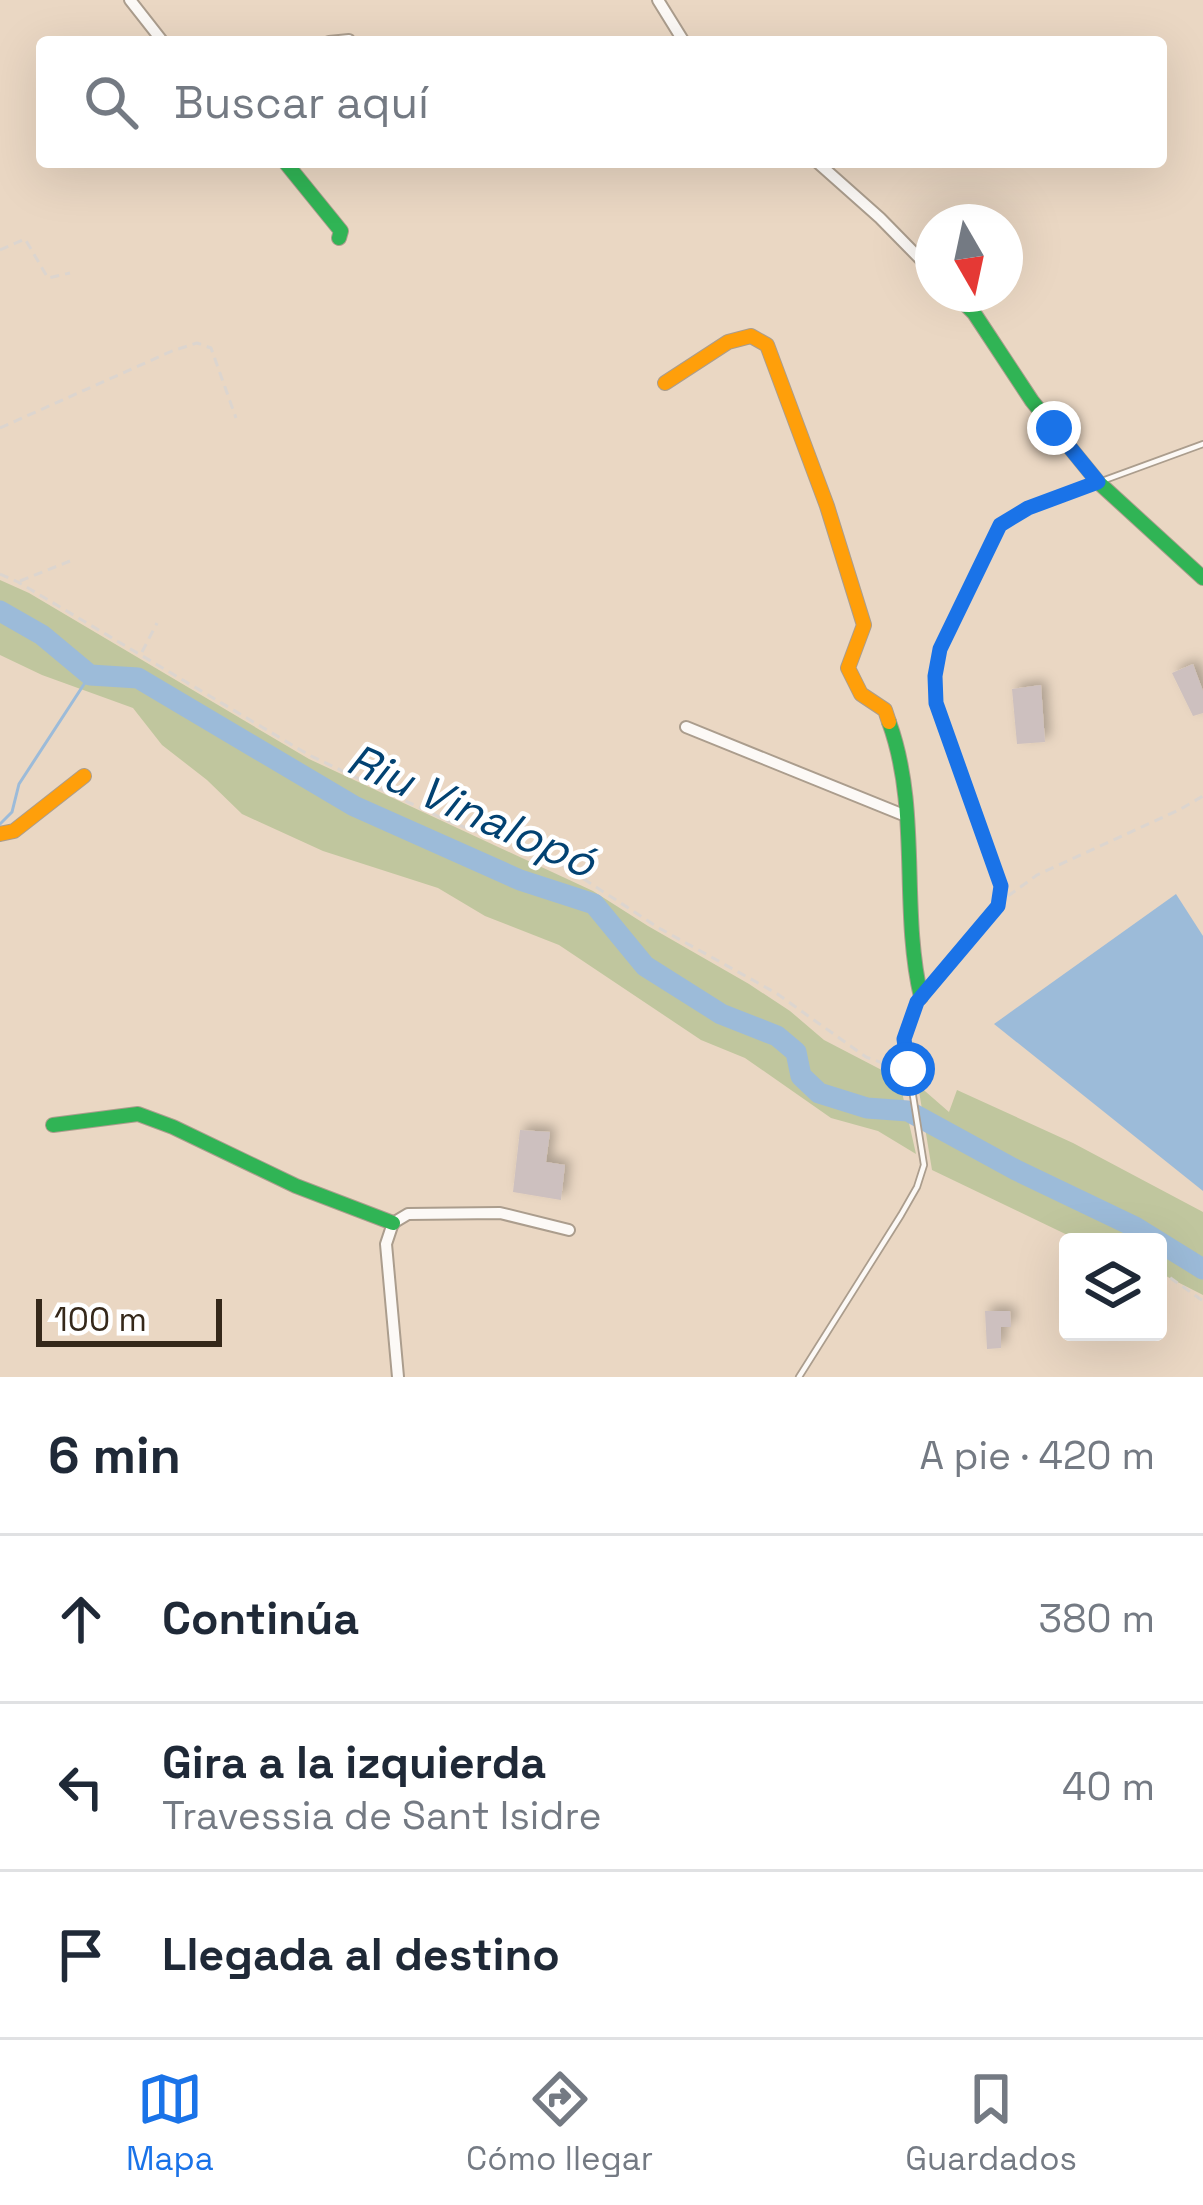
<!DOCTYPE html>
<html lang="es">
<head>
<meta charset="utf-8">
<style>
  body { margin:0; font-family:"Space Grotesk",sans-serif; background:#f6f6f7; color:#1f2937 }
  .controls { position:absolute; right:36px; bottom:36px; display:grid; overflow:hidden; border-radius:12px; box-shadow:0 12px 48px #0002 }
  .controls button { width:108px; height:108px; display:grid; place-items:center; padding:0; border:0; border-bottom:3px solid #e0e1e3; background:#fff; color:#1f2937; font:60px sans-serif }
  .compass { position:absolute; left:915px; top:204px; width:108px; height:108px; border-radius:50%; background:#fff; box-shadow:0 12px 48px #0002; rotate:171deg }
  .scale { position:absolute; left:36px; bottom:30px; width:186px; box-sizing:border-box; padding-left:12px; border:6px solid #35281a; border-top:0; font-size:33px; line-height:42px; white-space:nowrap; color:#35281a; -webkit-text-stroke:9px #fff; paint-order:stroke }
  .stop { position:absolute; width:36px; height:36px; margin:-27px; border:9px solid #1a73e8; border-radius:50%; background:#fff }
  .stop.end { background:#1a73e8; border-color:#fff; box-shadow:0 3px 12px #0008 }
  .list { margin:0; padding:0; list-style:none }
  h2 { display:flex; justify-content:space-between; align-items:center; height:156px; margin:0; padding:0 48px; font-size:51px }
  h2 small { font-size:39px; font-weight:400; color:#747a83 }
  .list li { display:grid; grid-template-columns:78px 1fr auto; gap:36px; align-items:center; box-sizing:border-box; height:168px; padding:0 48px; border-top:3px solid #e0e1e3 }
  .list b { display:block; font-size:45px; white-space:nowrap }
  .list p { margin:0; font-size:39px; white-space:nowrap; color:#747a83 }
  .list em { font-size:39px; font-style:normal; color:#747a83 }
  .icon { flex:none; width:66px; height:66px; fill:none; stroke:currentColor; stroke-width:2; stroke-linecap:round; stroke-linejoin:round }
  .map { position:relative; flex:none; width:1203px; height:1377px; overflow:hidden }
  .search { position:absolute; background:#fff; box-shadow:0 12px 48px #0002; left:36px; right:36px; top:36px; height:132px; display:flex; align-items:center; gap:30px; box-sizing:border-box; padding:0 42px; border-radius:12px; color:#747a83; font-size:45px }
  .sheet { height:660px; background:#fff }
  nav { display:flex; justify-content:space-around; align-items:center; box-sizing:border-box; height:168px; border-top:3px solid #e0e1e3; background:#fff; font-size:33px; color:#747a83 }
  nav a { display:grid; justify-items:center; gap:6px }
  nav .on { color:#1a73e8 }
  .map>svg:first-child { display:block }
</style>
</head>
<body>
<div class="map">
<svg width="1203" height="1377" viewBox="0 0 1203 1377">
  <defs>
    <filter id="shadow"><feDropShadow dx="5.5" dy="-5.5" stdDeviation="6" flood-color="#0004"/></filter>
  </defs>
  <rect width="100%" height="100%" fill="#ead7c3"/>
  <!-- green -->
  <path fill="#c0c69e" d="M0,580L29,593L309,759L593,891L648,926L749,984L790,1011L824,1040L899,1079L916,1154L878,1131L831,1118L745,1058L701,1040L559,945L485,916L438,888L323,851L242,814L207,780L162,745L133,708L42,675L0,655Z
    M918,1085L949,1112L957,1090L1073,1143L1203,1212V1295L1158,1272V1242H1082L932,1170Z"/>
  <!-- water -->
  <path fill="#9cbbd9" d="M1176,894L1203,936V1191L994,1024Z"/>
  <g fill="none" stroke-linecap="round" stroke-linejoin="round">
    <!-- stream -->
    <path stroke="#9cbbd9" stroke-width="3" d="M0,824L12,812L19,784L90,675"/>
    <!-- river -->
    <path stroke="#9cbbd9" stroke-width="21" d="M0,611L42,635L90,675L138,678L354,806L520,880L594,904L645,966L721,1014L777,1036L796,1052L801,1076L819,1093L867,1108L908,1111L1016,1170L1135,1227L1203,1269"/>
  </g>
  <!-- building -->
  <path fill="#cdc0bf" filter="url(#shadow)" d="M1193,664L1203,691V713L1193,716L1172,673Z
    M1041,685L1045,742L1017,744L1012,689Z
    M520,1130L550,1132L546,1162L565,1165L561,1200L513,1192Z
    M985,1311H1010L1011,1327H1001V1348L987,1349Z"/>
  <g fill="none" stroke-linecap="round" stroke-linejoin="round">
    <!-- lane casing -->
    <g stroke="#ab9d8d" stroke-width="8">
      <path id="lane" d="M925,993L998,906L1001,886L936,703L935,676L940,649L1000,525L1028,508L1203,444
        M799,1377L901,1215L917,1187L924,1165L904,1039L917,1002"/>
    </g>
    <!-- street casing -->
    <g stroke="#ab9d8d" stroke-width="14">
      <path id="street" d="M130,0L163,42
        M658,0L684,42
        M329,42L349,40
        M817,162L880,218L933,272
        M686,727L906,816
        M398,1377L386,1244L393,1223L408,1214L500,1213L569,1230"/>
    </g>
    <!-- fast casing -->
    <g stroke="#ab9d8d" stroke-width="16">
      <path id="fast" d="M285,162L341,231L339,238
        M955,294L974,313L1032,401L1098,482L1203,578
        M889,722C921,810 900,907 921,997
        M53,1125L138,1114L173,1127L296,1186L393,1223"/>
    </g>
    <!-- slow casing -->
    <g stroke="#ab9d8d" stroke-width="16">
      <path id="slow" d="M665,383L728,342L751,336L767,345L827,506L864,625L848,668L861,694L885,710L889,722
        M0,834L14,831L84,776"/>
    </g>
    <!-- path -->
    <path stroke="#dcd5cf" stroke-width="3" stroke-dasharray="9 6" stroke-linecap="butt" d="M0,250L25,239L48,278L70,273
      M0,428L172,351L197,343L211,348L236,418
      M0,574L18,582L309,755L448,821L556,861L659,928L776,993L866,1057L899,1069
      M20,581L70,561
      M142,652L157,623
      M1008,896L1037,875L1179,810L1203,796
      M1158,1269L1203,1301"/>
    <!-- lane -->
    <use href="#lane" stroke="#fcf9f6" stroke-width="4.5"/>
    <!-- street -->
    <use href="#street" stroke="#fcf9f6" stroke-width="10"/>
    <!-- fast -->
    <use href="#fast" stroke="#30b455" stroke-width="14"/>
    <!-- slow -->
    <use href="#slow" stroke="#ff9f0a" stroke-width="14"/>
  </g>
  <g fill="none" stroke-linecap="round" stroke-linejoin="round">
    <!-- route -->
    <path stroke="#1a73e8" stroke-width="15" d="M908,1069L904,1039L917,1002L998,906L1001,886L936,703L935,676L940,649L1000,525L1028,508L1098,482L1054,428"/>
  </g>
  <g text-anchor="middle" stroke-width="9" stroke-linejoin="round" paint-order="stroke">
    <!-- water labels -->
    <g font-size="45" font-style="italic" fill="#024272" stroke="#fff">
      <text transform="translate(472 810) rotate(24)" y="16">Riu Vinalopó</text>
    </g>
  </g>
</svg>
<div class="controls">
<button><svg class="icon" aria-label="layers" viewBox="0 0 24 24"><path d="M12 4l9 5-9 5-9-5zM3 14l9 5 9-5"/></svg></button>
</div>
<svg class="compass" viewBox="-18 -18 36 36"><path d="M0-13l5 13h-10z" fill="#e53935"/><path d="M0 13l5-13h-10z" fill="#747a83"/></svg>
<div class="scale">100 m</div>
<div class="stop" style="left:908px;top:1069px"></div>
<div class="stop end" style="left:1054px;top:428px"></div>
<div class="search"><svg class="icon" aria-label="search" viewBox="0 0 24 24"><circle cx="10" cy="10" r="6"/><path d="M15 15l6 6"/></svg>Buscar aquí</div>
</div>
<section class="sheet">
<h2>6 min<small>A pie · 420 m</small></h2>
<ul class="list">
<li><svg class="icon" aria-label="ahead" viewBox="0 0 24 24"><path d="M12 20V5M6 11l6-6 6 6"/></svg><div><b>Continúa</b></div><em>380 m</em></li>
<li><svg class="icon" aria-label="left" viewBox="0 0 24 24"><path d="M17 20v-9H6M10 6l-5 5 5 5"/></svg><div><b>Gira a la izquierda</b><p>Travessia de Sant Isidre</p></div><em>40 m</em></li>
<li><svg class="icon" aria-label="arrive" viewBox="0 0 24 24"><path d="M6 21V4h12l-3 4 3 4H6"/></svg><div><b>Llegada al destino</b></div></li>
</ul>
</section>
<nav>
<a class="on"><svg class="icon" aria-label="map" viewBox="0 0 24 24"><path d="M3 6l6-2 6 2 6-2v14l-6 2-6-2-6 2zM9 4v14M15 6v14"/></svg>Mapa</a>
<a><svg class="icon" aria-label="directions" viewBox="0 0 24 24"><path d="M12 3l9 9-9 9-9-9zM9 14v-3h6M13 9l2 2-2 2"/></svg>Cómo llegar</a>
<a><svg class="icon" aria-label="saved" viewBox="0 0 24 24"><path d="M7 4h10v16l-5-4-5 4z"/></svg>Guardados</a>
</nav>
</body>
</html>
